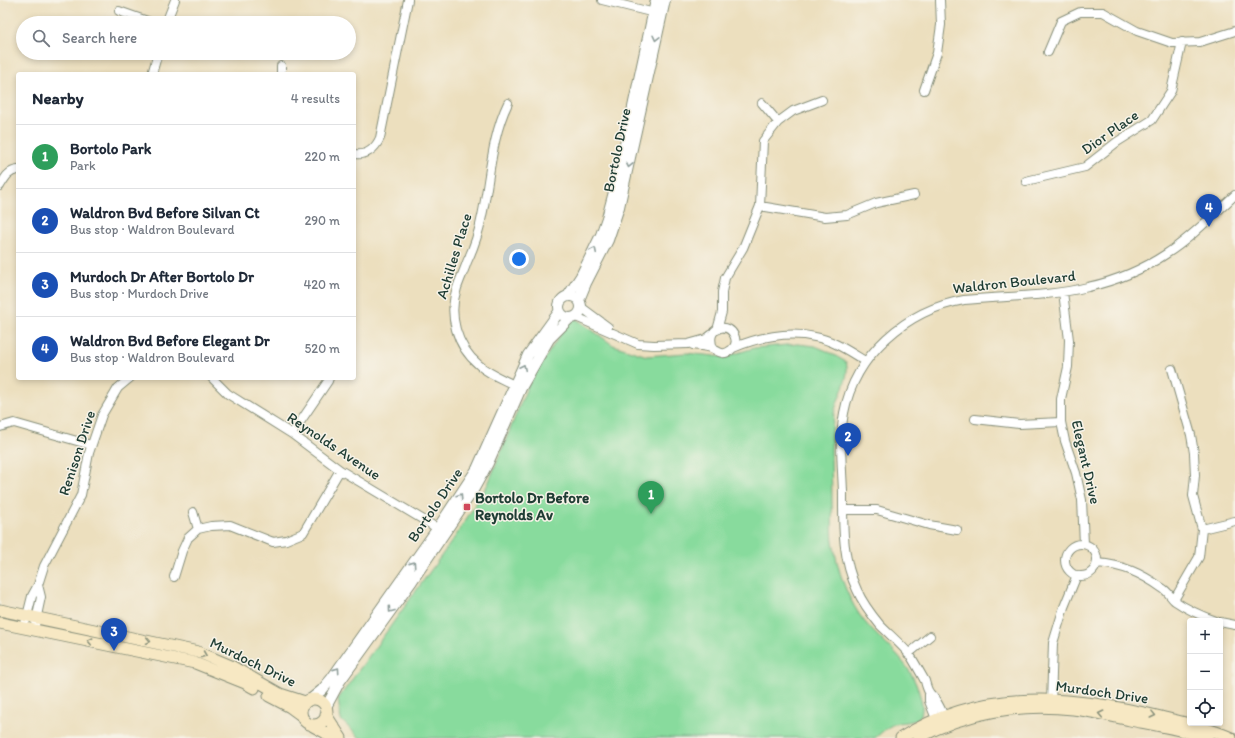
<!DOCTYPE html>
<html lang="en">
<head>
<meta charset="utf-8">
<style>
  body { margin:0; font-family:Itim,sans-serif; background:#f6f6f7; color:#1f2937 }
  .controls { position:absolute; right:12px; bottom:12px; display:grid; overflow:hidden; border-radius:4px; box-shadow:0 2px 6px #0003 }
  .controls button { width:36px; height:36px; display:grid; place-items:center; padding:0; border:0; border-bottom:1px solid #e0e1e3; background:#fff; color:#1f2937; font:20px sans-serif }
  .you { position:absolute; left:519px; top:259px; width:14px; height:14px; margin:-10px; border:3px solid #fff; border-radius:50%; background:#1a73e8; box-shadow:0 0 0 6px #1a73e833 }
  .badge { display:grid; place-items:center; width:26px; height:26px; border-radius:50%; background:#d93025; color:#fff; font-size:13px; font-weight:700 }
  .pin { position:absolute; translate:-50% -33px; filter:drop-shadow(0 1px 2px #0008) }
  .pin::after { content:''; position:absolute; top:21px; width:14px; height:12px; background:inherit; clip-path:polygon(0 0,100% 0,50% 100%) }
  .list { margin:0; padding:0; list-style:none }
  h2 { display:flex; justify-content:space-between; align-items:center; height:52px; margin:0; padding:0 16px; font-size:17px }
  h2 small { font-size:13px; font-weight:400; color:#747a83 }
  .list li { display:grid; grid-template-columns:26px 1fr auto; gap:12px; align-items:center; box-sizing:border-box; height:64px; padding:0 16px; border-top:1px solid #e0e1e3 }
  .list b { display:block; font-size:15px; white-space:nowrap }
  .list p { margin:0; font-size:13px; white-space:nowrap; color:#747a83 }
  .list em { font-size:13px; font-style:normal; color:#747a83 }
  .icon { flex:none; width:22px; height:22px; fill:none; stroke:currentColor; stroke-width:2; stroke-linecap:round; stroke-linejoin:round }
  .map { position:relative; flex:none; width:1235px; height:738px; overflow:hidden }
  .search { position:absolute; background:#fff; box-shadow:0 2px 6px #0003; left:16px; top:16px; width:340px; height:44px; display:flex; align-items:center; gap:10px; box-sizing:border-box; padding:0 14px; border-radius:22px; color:#747a83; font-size:15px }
  .panel { position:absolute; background:#fff; box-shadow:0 2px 6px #0003; left:16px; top:72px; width:340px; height:308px; border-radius:4px }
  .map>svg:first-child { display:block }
</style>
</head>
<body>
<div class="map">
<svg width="1235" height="738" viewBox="0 0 1235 738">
  <rect width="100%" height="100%" fill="#f7f3e8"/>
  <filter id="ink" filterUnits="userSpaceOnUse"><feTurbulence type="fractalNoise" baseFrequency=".025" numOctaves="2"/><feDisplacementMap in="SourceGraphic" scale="8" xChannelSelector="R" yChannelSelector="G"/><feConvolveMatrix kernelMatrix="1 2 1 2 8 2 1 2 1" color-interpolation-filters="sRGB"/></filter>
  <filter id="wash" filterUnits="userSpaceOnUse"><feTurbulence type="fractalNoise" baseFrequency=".012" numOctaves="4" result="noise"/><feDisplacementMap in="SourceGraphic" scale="16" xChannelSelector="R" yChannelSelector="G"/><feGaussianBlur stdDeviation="0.9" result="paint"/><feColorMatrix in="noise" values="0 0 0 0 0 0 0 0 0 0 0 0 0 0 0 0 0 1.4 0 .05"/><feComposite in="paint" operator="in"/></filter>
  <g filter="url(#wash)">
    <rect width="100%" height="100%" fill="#ecdfbe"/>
    <!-- green -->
    <path fill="#88db9d" stroke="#548c68" d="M572,316L613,345L647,356L686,353L724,357L754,348L798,344L815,346L827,351L846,362C851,377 837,398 834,414C829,444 832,475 832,505C833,518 831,534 834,547C838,571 846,594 859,614C871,632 889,645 902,661C912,672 920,691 922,705C924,726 906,720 894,724C887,727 881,733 875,738H360L341,720L338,699L457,534L488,484L528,385Z"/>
  </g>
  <g filter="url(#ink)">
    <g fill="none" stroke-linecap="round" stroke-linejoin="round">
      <!-- minor casing -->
      <g stroke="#868e79" stroke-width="10">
        <path id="minor" d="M602,0L659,14
          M119,11L153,23
          M166,23L175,0
          M1048,52L1061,21L1080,12H1103L1137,31L1172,43L1200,42L1235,31
          M152,74L158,53
          M281,74V66
          M924,90L937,53L941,25L940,0
          M508,103C491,138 490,179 482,216C479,232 474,247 467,262C464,271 460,279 457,288C448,315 456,346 479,365C490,375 505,380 518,387
          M762,103L778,122
          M354,154C366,156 375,149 380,138L408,0
          M1026,181L1085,167L1117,142L1152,120L1171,91L1182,42
          M0,186C5,178 8,171 18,170
          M760,206L825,217L847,215L876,203L914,195
          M1063,292L1069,340L1068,367L1061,399V422L1065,441L1076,473L1082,500L1084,544
          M581,307L608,327
          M576,317L638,344L654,345L688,344L706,339L711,335
          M717,330L722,312V292L725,278L743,248L760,206L763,141L778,122L793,111L822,100
          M693,345C699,346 706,346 711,348C719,351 722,357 731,350C741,343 733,325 720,328C710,331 710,340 713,348
          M733,348C758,337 788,331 815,337C833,340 850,352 865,361
          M1172,369L1191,435L1194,453L1195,475L1193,496L1202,529L1199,557L1174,600
          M212,378L228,394L292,434L340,470L442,531
          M975,419L1019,424L1061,422
          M0,427L14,423L91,445
          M292,434L328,381L329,378
          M843,510H877L929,525L957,530
          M193,512L198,529
          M1202,529L1235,521
          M1065 560a16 16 0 1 1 32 0a16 16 0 1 1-32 0Z
          M1097,563C1123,565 1141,573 1162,588C1168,591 1170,597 1175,601C1188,610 1202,616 1216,621
          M174,577L182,551L188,538L198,529L211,526L230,525L273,542L286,540L303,533L340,470
          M1220,622L1235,625
          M24,628L32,596L38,585L44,566L81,495L89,453L102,415L118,388L130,378
          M34,630L41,597L38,585
          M908,654L930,636
          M929,692V701L938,724
          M1051,704L1053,643L1064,607L1077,575
          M946,721C943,714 940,706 935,699C934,697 931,695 929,692C927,689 926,685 925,681C920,672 915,663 910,655C901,644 890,635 880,625C871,614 862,602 857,590C842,559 843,525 843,492C842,466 839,439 844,413C855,355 906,310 964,300C1005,296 1048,297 1088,287C1115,281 1142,270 1166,254C1191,238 1213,215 1235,195"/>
      </g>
      <!-- tertiary casing -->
      <g stroke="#868e79" stroke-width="12">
        <path id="tertiary" d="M559 307a11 11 0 1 1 22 0a11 11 0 1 1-22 0Z
          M568,296L581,276L601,235L607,218L618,177L656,0
          M579,300L586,283L608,240L619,207L665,0
          M311,699L322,690L332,678L438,528L477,469L528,355L559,312
          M326,707L340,681L412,581L472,492L488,463L521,388L549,339L569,319"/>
      </g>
      <!-- secondary casing -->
      <g stroke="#868e79" stroke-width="13">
        <path id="secondary" d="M0,610L198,652L231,666L280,694L305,702
          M0,623L195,663L245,683L254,688
          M269,696L290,707L301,715
          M301 712a13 13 0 1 1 26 0a13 13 0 1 1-26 0Z
          M326,715L341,738
          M313,726L326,733L331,738
          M901,738C982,687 1073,695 1161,717C1184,723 1209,728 1231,738
          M918,738C964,712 1021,703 1073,709C1092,711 1111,716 1130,720C1156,725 1182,729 1207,738"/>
      </g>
      <!-- minor -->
      <use href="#minor" stroke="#fff" stroke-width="8"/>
      <!-- tertiary -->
      <use href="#tertiary" stroke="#fff" stroke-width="10"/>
      <!-- secondary -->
      <use href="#secondary" stroke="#f7e8c3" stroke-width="11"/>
    </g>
    <!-- one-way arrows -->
    <defs><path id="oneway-chevron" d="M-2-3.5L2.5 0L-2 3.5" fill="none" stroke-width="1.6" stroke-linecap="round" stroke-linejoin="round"/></defs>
    <g stroke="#8f9e9a">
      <use href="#oneway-chevron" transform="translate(656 38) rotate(103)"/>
      <use href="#oneway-chevron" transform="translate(629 165) rotate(102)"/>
      <use href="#oneway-chevron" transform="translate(594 250) rotate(-64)"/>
      <use href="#oneway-chevron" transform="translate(523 367) rotate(-64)"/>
      <use href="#oneway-chevron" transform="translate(460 496) rotate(-56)"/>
      <use href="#oneway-chevron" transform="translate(413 564) rotate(-55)"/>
      <use href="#oneway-chevron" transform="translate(391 610) rotate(126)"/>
      <use href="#oneway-chevron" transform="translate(337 670) rotate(-55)"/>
    </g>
    <g stroke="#8b927c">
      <use href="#oneway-chevron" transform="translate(90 641) rotate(-168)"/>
      <use href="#oneway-chevron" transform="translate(148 641) rotate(12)"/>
      <use href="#oneway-chevron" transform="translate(204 655) rotate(23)"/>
      <use href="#oneway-chevron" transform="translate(1101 714) rotate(-168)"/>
      <use href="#oneway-chevron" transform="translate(1153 715) rotate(14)"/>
    </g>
  </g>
  <!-- markers -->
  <rect fill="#d1495b" stroke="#f7f3e8" stroke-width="1.5" x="463" y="503" width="8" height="8" rx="2"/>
  <g text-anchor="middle" stroke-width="3" stroke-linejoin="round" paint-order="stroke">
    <!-- street labels -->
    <g font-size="15" fill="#1f3d34" stroke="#f7f3e8">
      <text transform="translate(1110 132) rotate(-35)" y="5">Dior Place</text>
      <text transform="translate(617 150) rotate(-78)" y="5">Bortolo Drive</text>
      <text transform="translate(454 256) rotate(-73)" y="5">Achilles Place</text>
      <text transform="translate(1014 282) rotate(-6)" y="5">Waldron Boulevard</text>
      <text transform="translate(334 446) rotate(34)" y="5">Reynolds Avenue</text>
      <text transform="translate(77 453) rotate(-72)" y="5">Renison Drive</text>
      <text transform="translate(1086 462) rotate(77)" y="5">Elegant Drive</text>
      <text transform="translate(435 505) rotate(-56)" y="5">Bortolo Drive</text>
      <text transform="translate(253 662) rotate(26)" y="5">Murdoch Drive</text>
      <text transform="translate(1102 692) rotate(8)" y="5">Murdoch Drive</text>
    </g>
    <!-- poi labels -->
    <g font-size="15" font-weight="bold" fill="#1f3d34" stroke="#f7f3e8" text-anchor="start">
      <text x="475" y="503">Bortolo Dr Before<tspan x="475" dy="17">Reynolds Av</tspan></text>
    </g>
  </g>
</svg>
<div class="controls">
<button>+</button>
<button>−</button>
<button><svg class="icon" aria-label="locate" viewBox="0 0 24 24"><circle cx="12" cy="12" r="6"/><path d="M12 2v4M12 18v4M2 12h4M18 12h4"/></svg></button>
</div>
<div class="you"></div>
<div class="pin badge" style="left:651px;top:514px;background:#2e9e5b">1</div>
<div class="pin badge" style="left:848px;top:456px;background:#1a4fb4">2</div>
<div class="pin badge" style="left:114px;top:651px;background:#1a4fb4">3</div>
<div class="pin badge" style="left:1209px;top:227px;background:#1a4fb4">4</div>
<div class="search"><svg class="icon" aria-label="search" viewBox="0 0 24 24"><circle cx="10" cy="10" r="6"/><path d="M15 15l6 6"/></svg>Search here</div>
<section class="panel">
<h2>Nearby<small>4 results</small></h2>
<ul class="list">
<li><span class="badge" style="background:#2e9e5b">1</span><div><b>Bortolo Park</b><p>Park</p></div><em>220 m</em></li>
<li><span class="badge" style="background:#1a4fb4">2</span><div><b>Waldron Bvd Before Silvan Ct</b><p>Bus stop · Waldron Boulevard</p></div><em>290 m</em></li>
<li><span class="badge" style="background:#1a4fb4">3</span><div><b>Murdoch Dr After Bortolo Dr</b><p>Bus stop · Murdoch Drive</p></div><em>420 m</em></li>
<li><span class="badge" style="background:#1a4fb4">4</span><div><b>Waldron Bvd Before Elegant Dr</b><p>Bus stop · Waldron Boulevard</p></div><em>520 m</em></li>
</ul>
</section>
</div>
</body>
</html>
